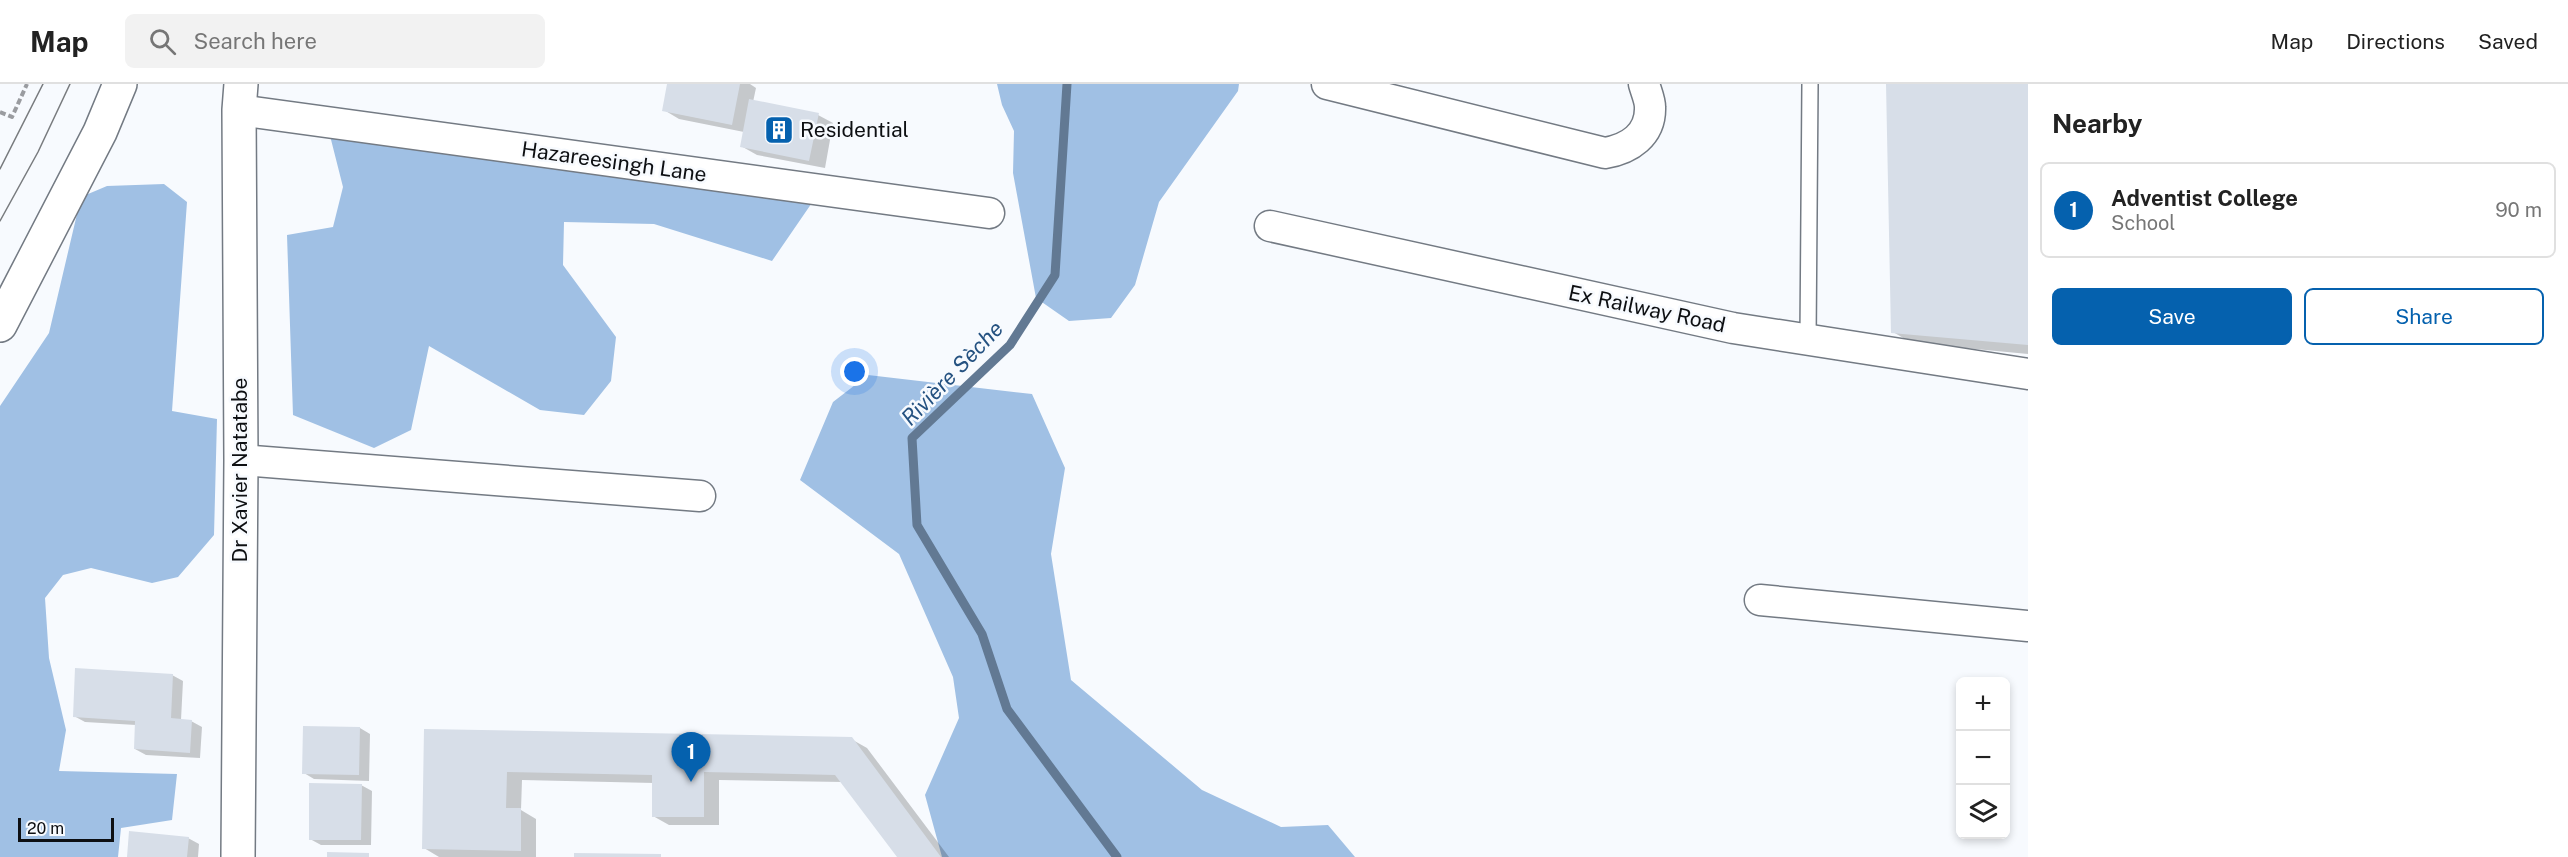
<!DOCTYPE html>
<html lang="en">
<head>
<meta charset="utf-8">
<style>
  body { margin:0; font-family:"Public Sans",sans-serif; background:#f2f2f2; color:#222 }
  .controls { position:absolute; right:18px; bottom:18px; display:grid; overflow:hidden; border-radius:9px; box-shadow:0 3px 9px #0003 }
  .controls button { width:54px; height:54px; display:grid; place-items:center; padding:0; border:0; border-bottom:2px solid #e0e0e0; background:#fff; color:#222; font:30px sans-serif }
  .scale { position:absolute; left:18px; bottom:15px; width:96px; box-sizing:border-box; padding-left:6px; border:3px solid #0d0f12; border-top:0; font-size:16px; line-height:21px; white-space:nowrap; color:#0d0f12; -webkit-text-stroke:4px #f7fafe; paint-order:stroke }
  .you { position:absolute; left:855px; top:288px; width:21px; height:21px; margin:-15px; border:4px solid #fff; border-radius:50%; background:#1a73e8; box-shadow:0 0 0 9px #1a73e833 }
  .badge { display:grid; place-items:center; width:39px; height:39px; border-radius:50%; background:#0561ae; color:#fff; font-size:20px; font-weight:700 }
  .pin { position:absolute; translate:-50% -50px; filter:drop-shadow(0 2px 3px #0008) }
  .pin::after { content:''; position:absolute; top:32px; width:21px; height:18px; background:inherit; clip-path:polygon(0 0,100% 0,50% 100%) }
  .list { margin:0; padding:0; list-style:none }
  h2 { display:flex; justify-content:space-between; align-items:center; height:78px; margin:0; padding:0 24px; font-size:26px }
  h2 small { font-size:20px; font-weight:400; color:#767676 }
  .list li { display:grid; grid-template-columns:39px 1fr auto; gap:18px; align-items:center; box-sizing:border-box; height:96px; margin:0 12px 12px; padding:0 12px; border:2px solid #e0e0e0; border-radius:9px }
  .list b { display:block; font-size:22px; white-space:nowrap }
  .list p { margin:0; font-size:20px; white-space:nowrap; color:#767676 }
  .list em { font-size:20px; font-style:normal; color:#767676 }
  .actions { display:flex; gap:12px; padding:18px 24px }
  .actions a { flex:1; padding:14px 0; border:2px solid #0561ae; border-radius:9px; text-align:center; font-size:21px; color:#0561ae }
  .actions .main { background:#0561ae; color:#fff }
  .icon { flex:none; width:33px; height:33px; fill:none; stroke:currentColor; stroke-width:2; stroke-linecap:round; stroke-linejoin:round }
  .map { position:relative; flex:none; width:2028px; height:773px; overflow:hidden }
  header { display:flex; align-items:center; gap:36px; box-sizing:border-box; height:84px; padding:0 30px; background:#fff; border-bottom:2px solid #e0e0e0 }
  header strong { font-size:28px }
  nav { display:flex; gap:33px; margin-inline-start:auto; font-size:21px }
  .search { width:420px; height:54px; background:#f2f2f2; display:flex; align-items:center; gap:15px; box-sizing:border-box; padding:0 21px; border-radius:9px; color:#767676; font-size:22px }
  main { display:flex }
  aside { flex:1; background:#fff }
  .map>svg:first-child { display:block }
</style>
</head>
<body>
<header>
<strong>Map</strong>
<div class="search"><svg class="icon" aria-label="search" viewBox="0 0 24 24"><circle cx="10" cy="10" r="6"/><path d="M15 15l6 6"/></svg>Search here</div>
<nav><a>Map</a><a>Directions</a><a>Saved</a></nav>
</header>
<main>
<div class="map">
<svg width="2028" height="773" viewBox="0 0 2028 773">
  <rect width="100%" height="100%" fill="#f7fafe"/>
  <!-- forest -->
  <path fill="#a0c0e4" d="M997,0H1239L1238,7L1159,118L1135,201L1111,234L1069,237L1036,214L1013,89L1014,47L1002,21Z
    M323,24L829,94L772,177L654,140L564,138L563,181L616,253L611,297L584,331L540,326L429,262L411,346L374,364L293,331L287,151L333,143L343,103Z
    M164,100L187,118L172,327L217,335L214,451L178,493L152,499L91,484L63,491L45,514L49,574L66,646L59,687L177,690L172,736L121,744L118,773H0V322L49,249L81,113L107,102Z
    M868,291L1032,310L1065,384L1051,470L1071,596L1202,706L1281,743L1328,741L1355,773H942L925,711L959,634L953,593L899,470L800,396L833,318Z"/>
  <!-- shadow -->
  <path fill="#0003" d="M669,0H750L756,4L753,18L818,31L833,39L825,84L757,71L741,62L744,48L679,35L664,26Z
    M1888,0H2028V270L1912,259L1893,248Z
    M172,591L183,597L181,636L191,637L202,643L200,674L146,671L135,665L136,641L85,638L74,632Z
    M360,644L370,650L369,697L314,695L304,689Z
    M425,647L851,655L867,664L949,773H899L843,698L719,696V741H669L653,732L654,699L522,696L521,726L536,735V773H439L424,764Z
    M361,701L372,707L371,761H321L310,755Z
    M188,754L199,760L198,773H128Z"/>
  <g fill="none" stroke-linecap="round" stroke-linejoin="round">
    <!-- stream -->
    <path stroke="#627993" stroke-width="9" d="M1067,0L1055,191L1010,261L912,354L917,441L982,550L1007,625L1117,773"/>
  </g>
  <!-- building -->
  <path fill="#d7dee8" d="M667,0H740L732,41L662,27Z
    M1886,0H2028V261L1891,249Z
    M749,15L819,29L809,77L740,63Z
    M75,584L173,590L171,634L192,636L190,669L134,665L135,637L73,633Z
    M303,642L360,643L359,691L302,690Z
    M424,645L852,653L941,773H897L835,691L704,688V733H652V691L507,688L506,724H521V767L422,765Z
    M309,699L362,700L361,756H309Z
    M129,747L189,753L187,773H127Z
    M327,768L369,769V773H327Z
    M574,769L661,770V773H574Z"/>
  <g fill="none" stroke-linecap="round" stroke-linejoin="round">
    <!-- lane casing -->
    <g stroke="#737a83" stroke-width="18">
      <path id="lane" d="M1808,256L1810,0"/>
    </g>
    <!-- street casing -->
    <g stroke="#737a83" stroke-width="33">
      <path id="street" d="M1327,0L1605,69C1629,65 1651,51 1650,23C1650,16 1646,7 1644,0
        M239,26L989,129
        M1270,142L1733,244L2028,290
        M241,376L700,412
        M1760,516L2028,542"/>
    </g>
    <!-- secondary casing -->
    <g stroke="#737a83" stroke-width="36">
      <path id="secondary" d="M0,241L100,48L120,0
        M238,773L241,376L239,26L241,0"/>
    </g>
    <!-- path -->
    <path stroke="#9a9ca0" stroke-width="4" stroke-dasharray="6 3" stroke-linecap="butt" d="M0,28L12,33L27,0"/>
    <!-- lane -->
    <use href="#lane" stroke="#fff" stroke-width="15"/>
    <!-- street -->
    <use href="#street" stroke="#fff" stroke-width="30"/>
    <!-- secondary -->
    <use href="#secondary" stroke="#fff" stroke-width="33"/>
    <!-- tram -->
    <path stroke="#787b7e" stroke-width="1.5" d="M0,85L43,0
      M0,137L38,68L70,0"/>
  </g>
  <!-- icons -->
  <defs>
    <g id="building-square" transform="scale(1.5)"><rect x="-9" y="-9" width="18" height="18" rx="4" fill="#0561ae" stroke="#f7fafe"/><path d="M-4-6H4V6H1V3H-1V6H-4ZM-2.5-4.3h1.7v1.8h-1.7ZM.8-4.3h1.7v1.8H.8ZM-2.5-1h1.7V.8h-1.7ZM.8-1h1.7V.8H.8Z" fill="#fff"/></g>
  </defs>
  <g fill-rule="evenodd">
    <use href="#building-square" x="779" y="46"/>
  </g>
  <g text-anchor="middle" stroke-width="5" stroke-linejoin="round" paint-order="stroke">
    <!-- poi labels -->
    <g font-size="21" fill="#0d0f12" stroke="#f7fafe" text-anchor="start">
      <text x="800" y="53">Residential</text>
    </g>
    <!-- street labels -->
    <g font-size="21" fill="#0d0f12" stroke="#f7fafe">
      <text transform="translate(614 78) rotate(8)" y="7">Hazareesingh Lane</text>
      <text transform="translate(1647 225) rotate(12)" y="7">Ex Railway Road</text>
      <text transform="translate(240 386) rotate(-90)" y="7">Dr Xavier Natatabe</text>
    </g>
    <!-- water labels -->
    <g font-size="22" font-style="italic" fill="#255281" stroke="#f7fafe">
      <text transform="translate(952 289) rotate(-46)" y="8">Rivière Sèche</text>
    </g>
  </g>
</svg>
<div class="controls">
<button>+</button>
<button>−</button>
<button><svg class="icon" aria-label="layers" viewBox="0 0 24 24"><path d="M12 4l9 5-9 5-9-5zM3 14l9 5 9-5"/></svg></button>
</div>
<div class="scale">20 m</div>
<div class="you"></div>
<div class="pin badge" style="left:691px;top:698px">1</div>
</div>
<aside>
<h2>Nearby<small></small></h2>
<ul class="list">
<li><span class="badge">1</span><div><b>Adventist College</b><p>School</p></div><em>90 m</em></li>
</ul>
<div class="actions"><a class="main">Save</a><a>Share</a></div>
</aside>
</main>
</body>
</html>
